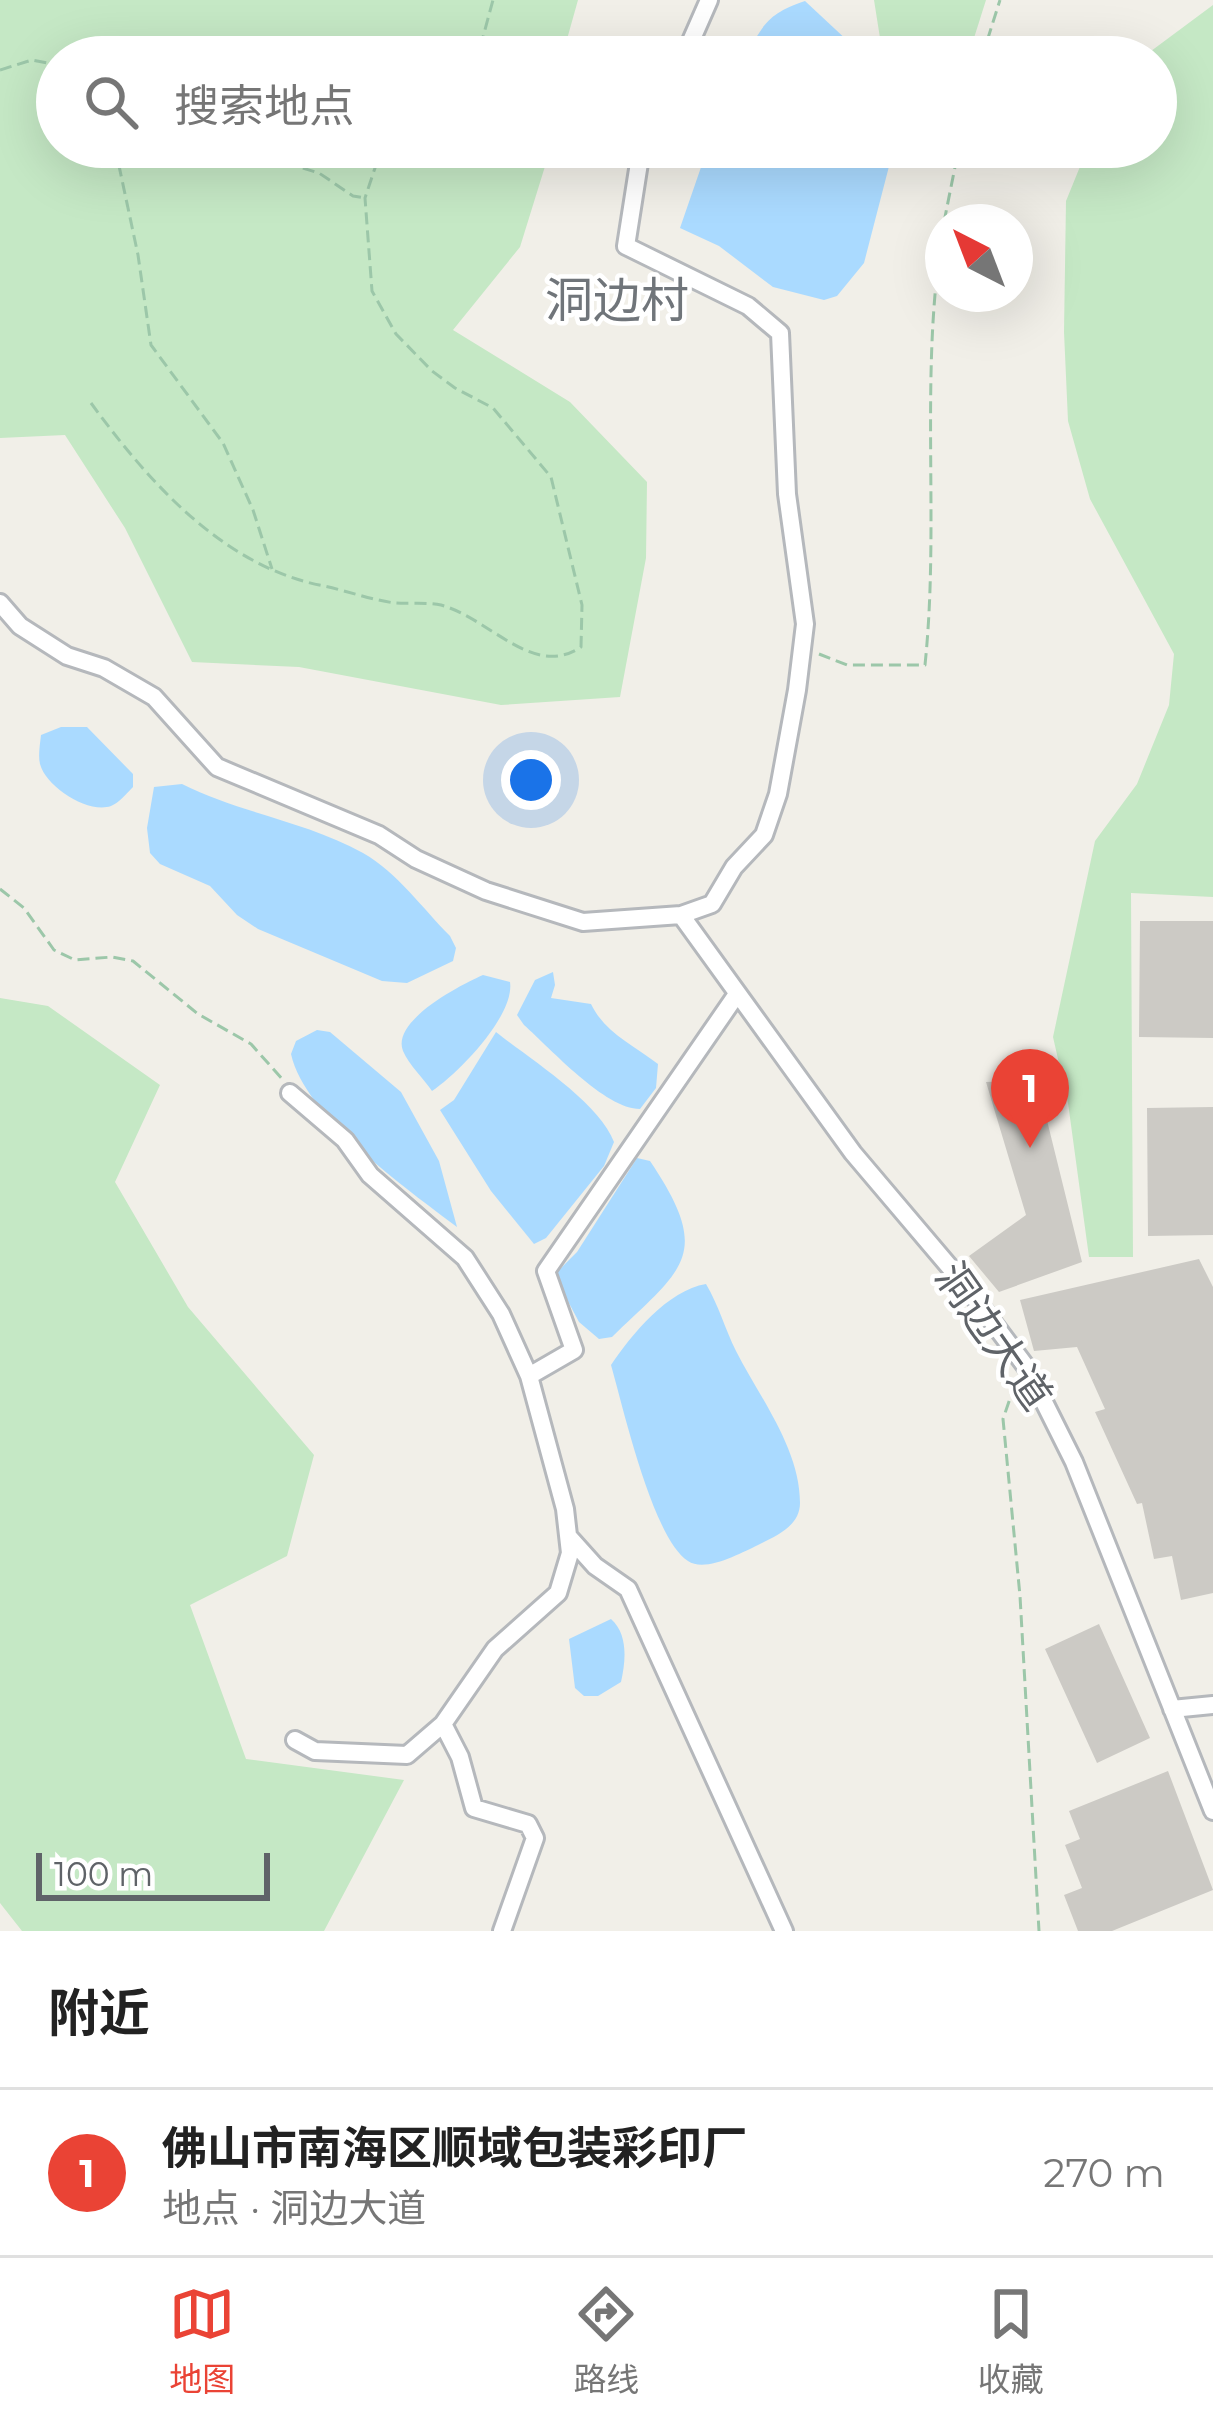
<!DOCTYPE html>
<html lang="zh">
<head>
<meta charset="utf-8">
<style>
  body { margin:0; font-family:Montserrat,"Noto Sans SC",sans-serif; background:#f6f6f6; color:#222 }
  .compass { position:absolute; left:925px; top:204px; width:108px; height:108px; border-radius:50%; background:#fff; box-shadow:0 12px 48px #0002; rotate:318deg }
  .scale { position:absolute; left:36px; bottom:30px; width:234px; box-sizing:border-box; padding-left:12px; border:6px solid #5f6368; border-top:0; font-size:33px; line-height:42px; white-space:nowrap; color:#5f6368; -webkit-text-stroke:9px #fff; paint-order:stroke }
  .you { position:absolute; left:531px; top:780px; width:42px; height:42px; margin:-30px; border:9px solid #fff; border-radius:50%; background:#1a73e8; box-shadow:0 0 0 18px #1a73e833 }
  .badge { display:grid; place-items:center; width:78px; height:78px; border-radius:50%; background:#ea4335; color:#fff; font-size:39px; font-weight:700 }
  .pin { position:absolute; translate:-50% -99px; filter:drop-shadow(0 3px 6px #0008) }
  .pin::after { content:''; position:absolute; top:63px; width:42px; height:36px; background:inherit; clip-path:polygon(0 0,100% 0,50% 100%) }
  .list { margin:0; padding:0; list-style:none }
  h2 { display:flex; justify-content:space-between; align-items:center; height:156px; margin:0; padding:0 48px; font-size:51px }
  h2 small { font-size:39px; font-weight:400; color:#767676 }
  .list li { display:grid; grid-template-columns:78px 1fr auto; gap:36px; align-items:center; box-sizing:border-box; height:168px; padding:0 48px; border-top:3px solid #e0e0e0 }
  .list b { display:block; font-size:45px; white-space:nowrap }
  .list p { margin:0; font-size:39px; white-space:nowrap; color:#767676 }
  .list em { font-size:39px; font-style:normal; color:#767676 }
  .icon { flex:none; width:66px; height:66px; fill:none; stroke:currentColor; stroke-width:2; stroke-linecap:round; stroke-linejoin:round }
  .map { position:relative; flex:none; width:1213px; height:1931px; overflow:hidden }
  .search { position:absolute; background:#fff; box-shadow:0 12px 48px #0002; left:36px; right:36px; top:36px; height:132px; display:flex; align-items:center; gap:30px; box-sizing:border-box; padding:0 42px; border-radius:66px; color:#767676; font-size:45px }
  .sheet { height:324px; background:#fff }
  nav { display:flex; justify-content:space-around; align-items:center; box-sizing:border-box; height:168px; border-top:3px solid #e0e0e0; background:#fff; font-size:33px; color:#767676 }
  nav a { display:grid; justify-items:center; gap:6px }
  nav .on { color:#ea4335 }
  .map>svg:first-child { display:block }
</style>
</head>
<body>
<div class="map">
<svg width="1213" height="1931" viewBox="0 0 1213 1931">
  <rect width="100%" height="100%" fill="#f1efe8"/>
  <!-- green -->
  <path fill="#c5e8c5" d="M0,0H578L562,57H57V147H551L520,247L453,330L570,402L647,482L646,558L620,697L501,705L299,667L192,662L125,528L65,435L0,438Z
    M874,0H986L968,57H907L880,38Z
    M1213,5V897L1131,893L1133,1257H1089L1068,1103L1053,1037L1095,841L1137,784L1169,705L1174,654L1090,499L1068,421L1064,332L1066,201L1088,147H1156V57H1143Z
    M0,998L48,1006L160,1085L115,1182L188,1307L314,1455L287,1556L190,1605L246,1759L404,1780L324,1931H22L0,1903Z"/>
  <!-- water -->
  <path fill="#aadaff" d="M805,1L865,57H745C764,24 767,14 805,1Z
    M708,147H894L864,263L837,296L824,300L773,287L719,246L680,228Z
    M61,727H87L133,774V787C126,794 119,803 111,806C88,814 46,787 40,764C38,756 40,744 41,735Z
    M182,784C239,813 306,821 363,853C397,872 423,909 450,936L456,948L453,961L407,983L382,981L258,929L237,915L210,886L160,864L150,853L147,828L154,787Z
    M553,972L555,985L551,998L591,1004C605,1033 632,1044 658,1064L656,1088L640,1109C605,1109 551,1049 524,1025L517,1015L535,980Z
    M483,975L510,982C515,1015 459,1073 432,1091C424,1079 409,1065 403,1051C391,1021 460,985 483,975Z
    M317,1030L330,1032L401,1092L439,1161L457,1227C407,1189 305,1117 291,1054L296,1041Z
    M496,1032C530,1059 599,1102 614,1142L604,1166L546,1238L534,1244L491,1191L440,1110L454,1100Z
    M637,1158L650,1161C714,1256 683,1268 612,1337L599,1339L579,1322L554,1275L577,1252Z
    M706,1284C719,1306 725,1329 736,1351C760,1398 800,1449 800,1503C800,1526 776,1536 758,1545C741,1553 705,1573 688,1561C653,1539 623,1407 611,1365C631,1335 668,1290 706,1284Z
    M611,1619C628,1634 626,1660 621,1682L598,1696H584L575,1688L569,1639Z"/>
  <!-- building -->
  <path fill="#cccac5" d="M1140,921H1213V1038L1139,1037Z
    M1037,1080L1082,1262L999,1292L969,1256L1026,1215L986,1082Z
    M1213,1107V1235L1148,1236L1147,1108Z
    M1199,1259L1213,1287V1593L1181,1600L1172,1556L1154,1559L1142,1503L1137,1504L1095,1412L1105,1409L1077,1347L1034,1351L1020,1300Z
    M1099,1624L1150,1738L1097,1763L1045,1649Z
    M1168,1771L1213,1890L1112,1931H1078L1064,1895L1082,1888L1065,1845L1080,1839L1069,1811Z"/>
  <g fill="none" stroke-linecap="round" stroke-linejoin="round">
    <!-- minor casing -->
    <g stroke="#b5b8bc" stroke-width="22">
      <path id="minor" d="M684,57L709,0
        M0,603L20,626L67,656L104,668L154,697L217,767L379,835L416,859L486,891L583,922L681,915L712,904L734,867L764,835L778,794L797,690L805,624L787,494L780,333L748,306L626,246L639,163L646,147
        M681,915L853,1153L964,1284L1027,1368L1074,1462L1213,1811
        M290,1093L345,1140L370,1175L465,1258L501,1314L529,1376
        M569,1537L595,1566L628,1589L784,1931
        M1172,1709L1213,1705
        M443,1724L460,1757L474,1808L528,1824L535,1838L502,1931
        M295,1740L315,1751L407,1755L443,1724L495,1649L558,1593L570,1553L565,1509L529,1376L574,1350L546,1271L737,994"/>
    </g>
    <!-- path -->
    <path stroke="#9cc7a9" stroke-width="3" stroke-dasharray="12 6" stroke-linecap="butt" d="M463,57L483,37L493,0
      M982,57L1000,0
      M0,70L32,60L57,65
      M115,147L138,255L151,345L223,443L253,510L272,569
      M234,147L319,173L353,196L365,198
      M944,222L959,147
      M91,403C148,481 223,567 324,586C347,591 372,600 395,603C410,604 427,602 441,605C491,619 533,679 581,647L582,605L551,477L493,408L455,388L432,371L396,334L372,291L365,198L382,147
      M819,654L847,665H925C940,520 919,374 943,230
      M0,889L24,908L54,950L75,960L112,957L133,961L198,1014L251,1044L283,1080
      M1015,1384L1003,1419L1020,1596L1039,1931"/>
    <!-- minor -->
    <use href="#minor" stroke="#fff" stroke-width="16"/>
  </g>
  <g text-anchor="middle" stroke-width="9" stroke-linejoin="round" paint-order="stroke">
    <!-- street labels -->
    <g font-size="42" fill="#5f6368" stroke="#fff">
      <text transform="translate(994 1336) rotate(55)" y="15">洞边大道</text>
    </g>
    <!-- quarter labels -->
    <g font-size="48" fill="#70757a" stroke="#fff">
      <text x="617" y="317">洞边村</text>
    </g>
  </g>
</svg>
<svg class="compass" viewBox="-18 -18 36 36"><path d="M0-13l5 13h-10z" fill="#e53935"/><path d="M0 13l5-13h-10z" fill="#767676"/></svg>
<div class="scale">100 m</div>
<div class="you"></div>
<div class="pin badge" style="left:1030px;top:1148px">1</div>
<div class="search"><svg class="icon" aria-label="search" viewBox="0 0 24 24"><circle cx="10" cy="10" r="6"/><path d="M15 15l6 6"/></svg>搜索地点</div>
</div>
<section class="sheet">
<h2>附近<small></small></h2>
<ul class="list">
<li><span class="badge">1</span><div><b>佛山市南海区顺域包装彩印厂</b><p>地点 · 洞边大道</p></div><em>270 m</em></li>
</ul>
</section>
<nav>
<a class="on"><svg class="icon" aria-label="map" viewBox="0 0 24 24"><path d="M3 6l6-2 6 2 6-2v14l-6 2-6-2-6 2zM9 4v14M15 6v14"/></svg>地图</a>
<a><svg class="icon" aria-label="directions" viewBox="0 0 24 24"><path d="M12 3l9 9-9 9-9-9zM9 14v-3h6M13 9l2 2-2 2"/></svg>路线</a>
<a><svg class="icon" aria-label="saved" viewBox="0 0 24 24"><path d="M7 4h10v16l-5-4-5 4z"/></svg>收藏</a>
</nav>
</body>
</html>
